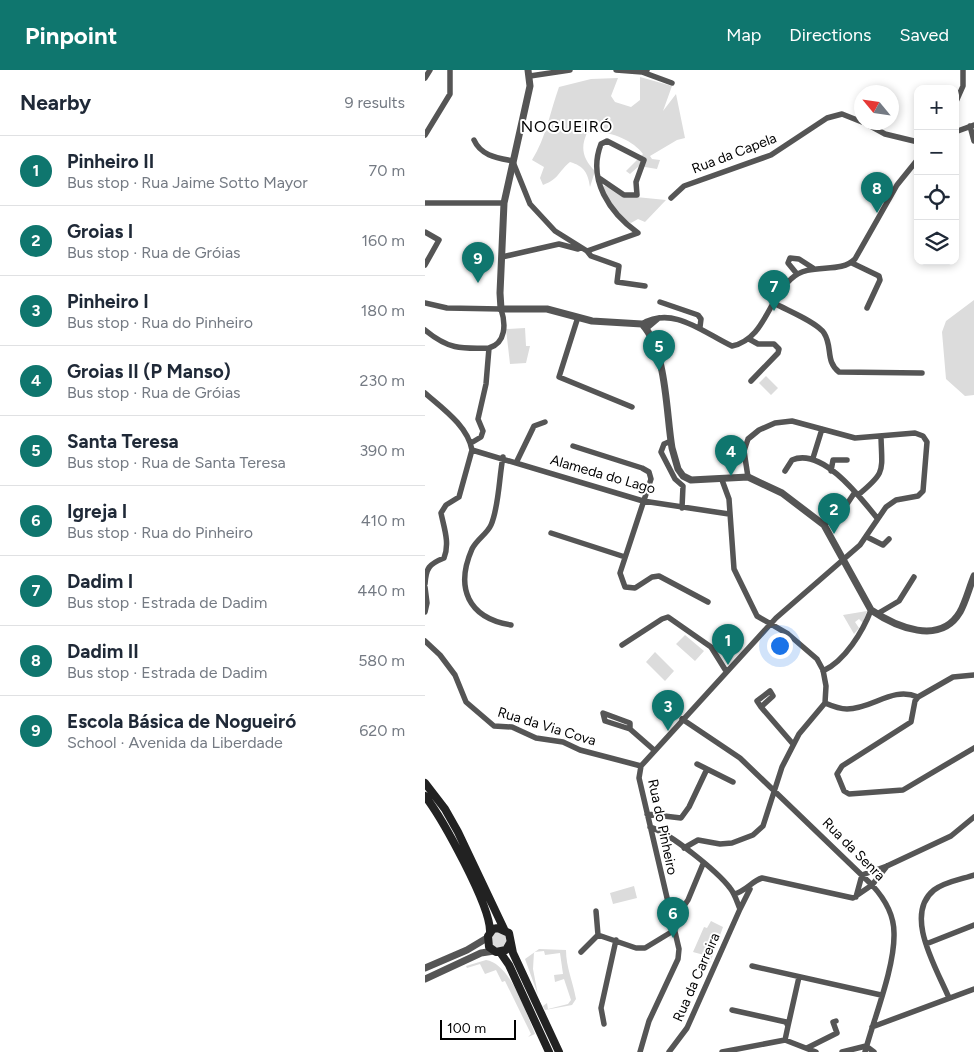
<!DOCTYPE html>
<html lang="en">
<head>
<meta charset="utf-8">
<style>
  body { margin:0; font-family:Figtree,sans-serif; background:#f2f2f3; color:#1f2937 }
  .controls { position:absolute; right:15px; top:15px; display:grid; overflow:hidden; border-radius:10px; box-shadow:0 2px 8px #0003 }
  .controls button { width:45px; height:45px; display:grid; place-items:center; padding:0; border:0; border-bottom:1px solid #e0e1e3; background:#fff; color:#1f2937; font:25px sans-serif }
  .compass { position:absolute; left:429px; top:15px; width:45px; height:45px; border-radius:50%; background:#fff; box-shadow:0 2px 8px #0003; rotate:299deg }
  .scale { position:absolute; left:15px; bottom:12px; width:76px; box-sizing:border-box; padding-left:5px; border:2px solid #000; border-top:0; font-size:14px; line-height:18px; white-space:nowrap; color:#000; -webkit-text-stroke:4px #fff; paint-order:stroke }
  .you { position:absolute; left:354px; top:575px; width:18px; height:18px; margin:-12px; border:4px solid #fff; border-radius:50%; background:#1a73e8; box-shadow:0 0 0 8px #1a73e833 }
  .badge { display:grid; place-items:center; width:32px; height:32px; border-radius:50%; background:#0f766e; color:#fff; font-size:16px; font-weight:700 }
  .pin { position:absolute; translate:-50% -41px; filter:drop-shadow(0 1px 2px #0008) }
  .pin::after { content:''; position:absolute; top:26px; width:18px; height:15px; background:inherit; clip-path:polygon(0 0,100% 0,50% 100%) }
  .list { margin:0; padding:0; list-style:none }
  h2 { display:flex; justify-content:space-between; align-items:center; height:65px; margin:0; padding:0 20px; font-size:21px }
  h2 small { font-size:16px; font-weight:400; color:#747a83 }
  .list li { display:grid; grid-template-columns:32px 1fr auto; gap:15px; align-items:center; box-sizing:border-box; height:70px; padding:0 20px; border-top:1px solid #e0e1e3 }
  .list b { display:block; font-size:19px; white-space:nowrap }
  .list p { margin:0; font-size:16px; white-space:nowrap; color:#747a83 }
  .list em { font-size:16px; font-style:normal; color:#747a83 }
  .icon { flex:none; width:28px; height:28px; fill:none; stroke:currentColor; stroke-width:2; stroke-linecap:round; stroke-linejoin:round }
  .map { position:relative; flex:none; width:549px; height:982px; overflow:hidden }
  header { display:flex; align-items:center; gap:30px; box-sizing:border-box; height:70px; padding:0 25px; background:#0f766e; color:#fff }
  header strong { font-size:24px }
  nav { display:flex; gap:28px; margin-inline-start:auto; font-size:18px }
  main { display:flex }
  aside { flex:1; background:#fff }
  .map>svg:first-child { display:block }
</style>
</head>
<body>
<header>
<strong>Pinpoint</strong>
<nav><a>Map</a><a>Directions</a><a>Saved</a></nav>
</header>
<main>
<aside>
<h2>Nearby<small>9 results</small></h2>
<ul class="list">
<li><span class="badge">1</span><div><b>Pinheiro II</b><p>Bus stop · Rua Jaime Sotto Mayor</p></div><em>70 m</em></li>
<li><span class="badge">2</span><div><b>Groias I</b><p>Bus stop · Rua de Gróias</p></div><em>160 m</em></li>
<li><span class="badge">3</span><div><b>Pinheiro I</b><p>Bus stop · Rua do Pinheiro</p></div><em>180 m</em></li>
<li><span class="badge">4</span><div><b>Groias II (P Manso)</b><p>Bus stop · Rua de Gróias</p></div><em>230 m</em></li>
<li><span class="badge">5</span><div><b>Santa Teresa</b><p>Bus stop · Rua de Santa Teresa</p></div><em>390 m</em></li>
<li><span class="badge">6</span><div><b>Igreja I</b><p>Bus stop · Rua do Pinheiro</p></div><em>410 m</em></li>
<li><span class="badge">7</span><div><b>Dadim I</b><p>Bus stop · Estrada de Dadim</p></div><em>440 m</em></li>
<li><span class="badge">8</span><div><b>Dadim II</b><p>Bus stop · Estrada de Dadim</p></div><em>580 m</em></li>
<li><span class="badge">9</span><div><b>Escola Básica de Nogueiró</b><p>School · Avenida da Liberdade</p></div><em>620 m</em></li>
</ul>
</aside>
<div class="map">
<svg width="549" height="982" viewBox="0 0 549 982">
  <rect width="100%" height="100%" fill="#fff"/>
  <!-- green -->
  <path fill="#dcdcdc" d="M215,7L247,16L238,41L251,24L260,68L252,70L225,86L227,89L235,90L232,99L214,96L205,104L201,101L218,84C207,69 180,59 162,63C155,78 158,89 170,101L165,117C163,103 159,96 145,92C133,102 134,109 118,115L115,108L119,97L107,90C121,68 125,42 134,17L166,9L193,8L186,26L190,32L206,37L215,30Z
    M177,115L211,127L241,130L220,152L213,149L206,153C193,148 182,128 177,115Z
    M549,230V325L540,326L521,309L517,262L521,251Z
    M100,258L101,276H105L101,293L85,294L81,259Z
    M341,306L353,318L346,325L334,313Z
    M442,541L438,553L434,549L430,552L434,558L429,564L418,545Z
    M260,565L279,581L270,591L251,574Z
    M230,582L249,601L240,611L221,592Z
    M209,816L212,828L188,834L185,823Z
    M286,851L298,857L285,893L277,889L279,885L268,882L279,857L282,858Z
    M66 870a8 8 0 1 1 16 0a8 8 0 1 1-16 0Z
    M114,879L141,880C141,897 148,912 151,929L147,935L120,940L118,936L122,933L123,939L143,934L146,930L139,909L130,912L129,905L138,904L135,883L120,885L119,881L109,882L108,899L113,925L100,889Z
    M61,890C86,894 101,943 110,964L103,967L106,964L80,911L77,912L71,900L60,904L55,894L42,898L41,896Z"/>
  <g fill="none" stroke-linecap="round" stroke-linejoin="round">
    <!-- minor -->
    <path stroke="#555" stroke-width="5.5" d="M191,0L217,2L222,0
      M217,2L247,13
      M105,6L145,0
      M0,8L5,0
      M530,34L538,16V0
      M438,52L460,64L493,72
      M545,56L549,71
      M530,62L549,55
      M0,65L25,24V0
      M49,70C56,86 73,88 88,91
      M88,92L105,134L130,161L162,181L213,163C185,143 162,110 176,74L182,71L219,90L211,112L212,125H199L174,108
      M246,128L259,116L346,85L402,48L417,44L437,52
      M0,133H79
      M0,162L14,170L0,195
      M162,181L166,186L194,196L192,212L220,216
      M77,187L134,174L153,179
      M427,193L454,206L455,210L442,238
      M372,204L363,193L365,188L374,189L388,198
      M235,232L273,245L276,249L275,257
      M0,233L22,238L76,239C81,254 81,273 64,278L61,314L53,349L58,361L56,367L46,373
      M349,233C361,240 392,252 399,263C408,277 400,291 414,302L497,303
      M153,247L134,307L207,337
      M217,254C248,235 279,263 307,276C340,269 343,229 366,209C385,191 414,205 430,189L472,115L493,89
      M221,259L234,248
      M0,260C23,279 35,279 64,278
      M324,269L333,274H349L354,279L353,283L326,311
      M0,323C17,338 43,356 47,380L34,427L21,435L16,443C19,458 25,473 19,488C4,494 1,498 0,514
      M246,371L239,374L236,382L250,409L258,416L257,438
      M148,376L217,398L224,402L226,409L195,503L200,517L210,518L227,507L234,506L283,532
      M47,380L218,431L304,444
      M78,387C74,407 74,437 66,455C62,464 52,469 47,479C30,518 43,548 86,555
      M388,388L397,359
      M92,391L109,356L120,352
      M360,401L367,390C397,377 435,427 452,448
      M406,401L408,390H422
      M433,425C461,402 457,402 456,367
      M399,455L420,437L430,422
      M126,463L200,487
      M442,467L458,475L464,469
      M0,517L2,533L0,542
      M452,544L474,531L489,507
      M0,571L15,585L30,605L41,632L69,656L87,657L111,668L138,672L155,680L216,696
      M197,575L237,549L243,547L286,577L301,601
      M398,601C420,591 438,561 446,540
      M549,605L528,607L493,627L490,631L486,652L417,696L412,704L419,721L424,724L478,720L549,678
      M400,633C407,636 415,639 422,639C448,639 467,616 493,627
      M336,637L332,631L345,621L348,626L336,637L368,674
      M257,649L315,688L447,815C459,828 469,845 469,863C470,897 449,948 440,982
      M205,659V653L178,643L180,651L205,659L229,680
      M272,694L308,712
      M222,744L256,748L264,737L282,699
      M225,757C245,763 292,801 305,818C310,824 312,832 315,839L262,958L244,982
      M259,778L273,770L295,774L307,773L328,765L338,756L357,697L374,664L400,633L401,616L398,600L392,589L363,564L332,546L309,499L304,429L297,410
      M309,824C321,821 327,811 337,808L428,828L447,815L462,796
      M431,827L437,805L462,796L526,766L549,747
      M315,839L325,819
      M171,841L173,865L211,878H220L248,861
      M247,853L263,830L278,794
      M501,874L549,855
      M156,882L173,865
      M327,896L456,925
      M524,928C512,899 478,845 509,820C519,812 537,809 549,805
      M307,940L361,952L363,956L360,970
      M179,954L176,938L191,870
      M363,956L374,907
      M447,957L549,919
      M382,978L412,963L408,952L411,951
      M215,982L224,951L253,889L254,879L214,708L216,696L351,548L435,475L461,437L471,430L493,426L498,421L502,372L498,366L490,363L430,368L367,351L350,353L334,360L323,369L319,381L323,407
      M297,982L360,970L391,982
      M417,982L441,976L449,982"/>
    <!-- tertiary -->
    <path stroke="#555" stroke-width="7" d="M103,0L105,16L79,133L75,223L76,239H122L167,251L217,254C242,281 241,343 247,378L253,399L258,406L266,410L323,407L357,423L399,455L446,540C471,557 515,576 535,542C541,531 544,518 549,506
      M0,898L42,880L62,868
      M0,909L56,883L69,881"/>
    <!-- secondary -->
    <path stroke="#222" stroke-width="8" d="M0,713L20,739L33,762L79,859
      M0,726C17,748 66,836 65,862
      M85,873L81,880L71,882L64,877L63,866L68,859L73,858L84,863L88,883L134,982
      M75,882L84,895L124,982"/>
  </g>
  <g text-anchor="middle" stroke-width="4" stroke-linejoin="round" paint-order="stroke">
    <!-- street labels -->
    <g font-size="14" fill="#000" stroke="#fff">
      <text transform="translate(309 83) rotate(-21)" y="5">Rua da Capela</text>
      <text transform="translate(178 404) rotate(16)" y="5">Alameda do Lago</text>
      <text transform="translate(122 656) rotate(17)" y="5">Rua da Via Cova</text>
      <text transform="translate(238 757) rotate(78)" y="5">Rua do Pinheiro</text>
      <text transform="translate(429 779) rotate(45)" y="5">Rua da Senra</text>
      <text transform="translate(271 907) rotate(-66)" y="5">Rua da Carreira</text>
    </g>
    <!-- quarter labels -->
    <g font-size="16" letter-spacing="1" fill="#000" stroke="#fff">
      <text x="142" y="62">NOGUEIRÓ</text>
    </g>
  </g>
</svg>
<div class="controls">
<button>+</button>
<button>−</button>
<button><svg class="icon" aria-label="locate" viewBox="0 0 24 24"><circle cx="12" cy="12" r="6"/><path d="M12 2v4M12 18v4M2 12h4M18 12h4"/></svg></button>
<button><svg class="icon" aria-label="layers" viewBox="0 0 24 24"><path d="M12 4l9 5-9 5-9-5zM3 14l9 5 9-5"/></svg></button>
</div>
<svg class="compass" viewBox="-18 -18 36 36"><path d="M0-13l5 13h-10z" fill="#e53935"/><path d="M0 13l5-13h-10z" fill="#747a83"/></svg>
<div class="scale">100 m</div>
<div class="you"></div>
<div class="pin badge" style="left:303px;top:595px">1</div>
<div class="pin badge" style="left:409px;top:464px">2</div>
<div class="pin badge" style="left:243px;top:661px">3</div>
<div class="pin badge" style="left:306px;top:406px">4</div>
<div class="pin badge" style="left:234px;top:301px">5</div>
<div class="pin badge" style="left:248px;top:868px">6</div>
<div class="pin badge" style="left:349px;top:241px">7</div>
<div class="pin badge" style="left:452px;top:143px">8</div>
<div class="pin badge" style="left:53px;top:213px">9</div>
</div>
</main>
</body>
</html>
